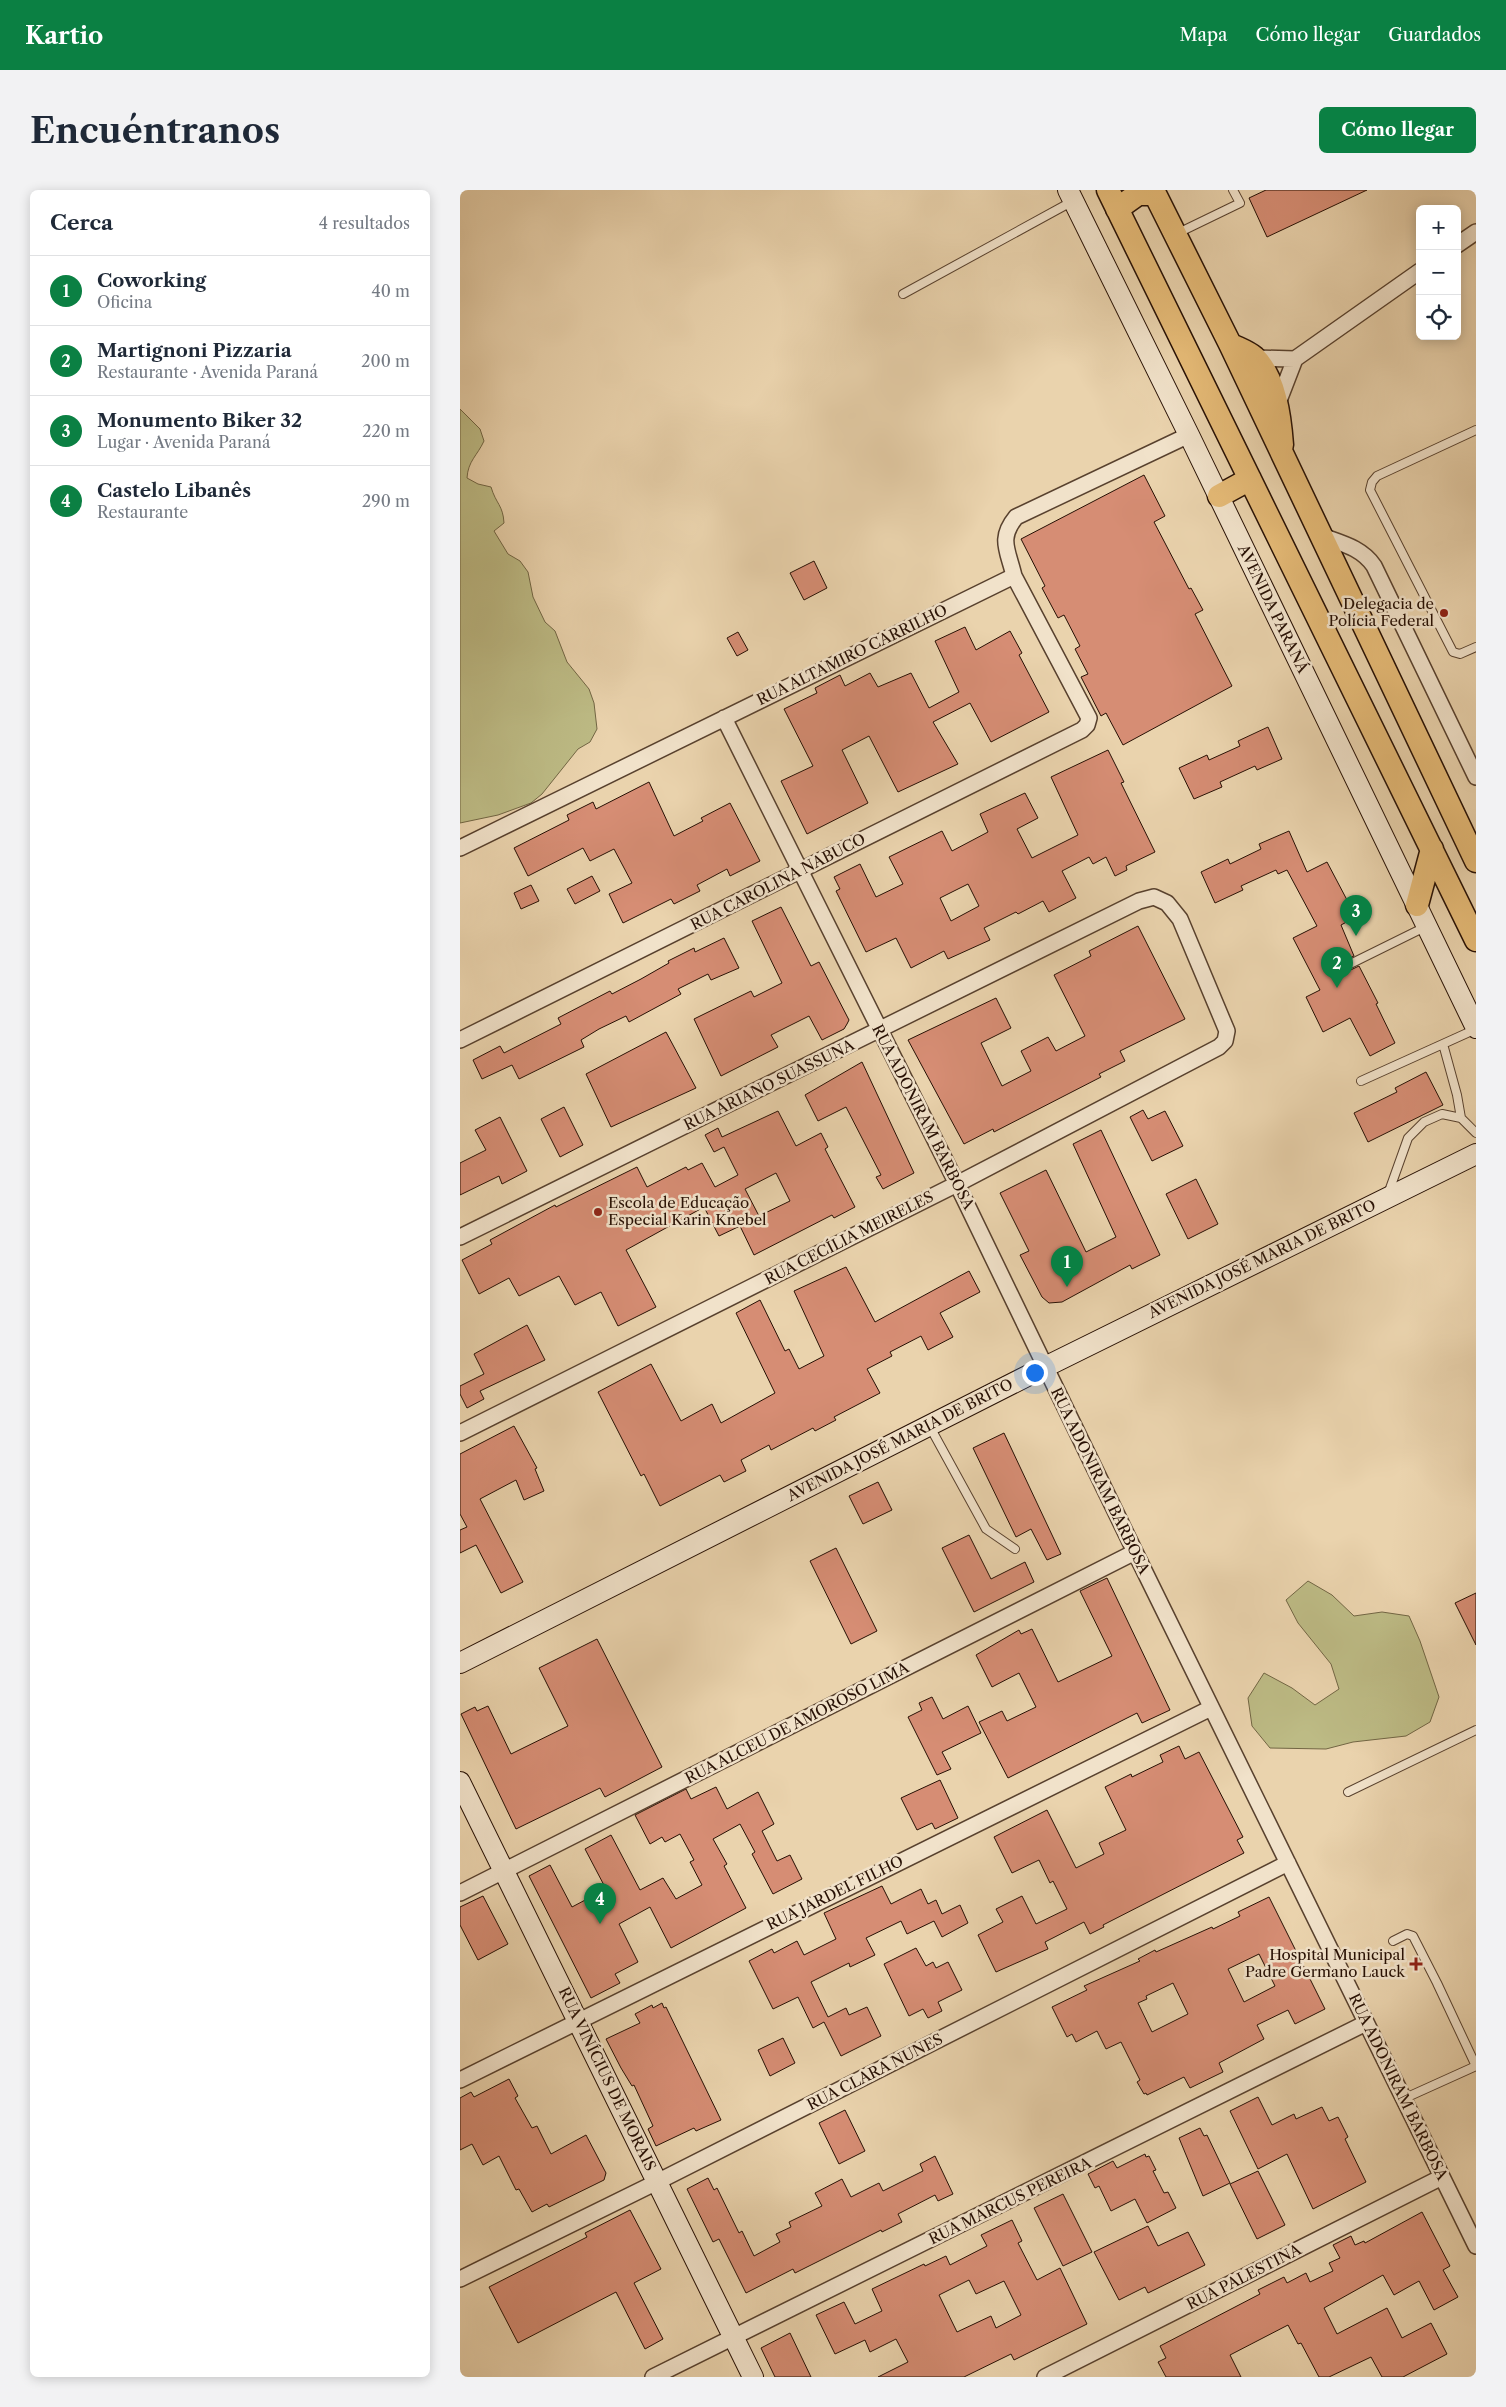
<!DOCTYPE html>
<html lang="es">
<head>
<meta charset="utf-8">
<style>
  body { margin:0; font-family:"Libre Caslon Text",serif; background:#f2f2f3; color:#1f2937 }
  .controls { position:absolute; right:15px; top:15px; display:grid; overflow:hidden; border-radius:8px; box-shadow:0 2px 12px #0003 }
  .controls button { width:45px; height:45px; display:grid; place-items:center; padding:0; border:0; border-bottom:1px solid #e0e1e3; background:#fff; color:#1f2937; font:25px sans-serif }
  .you { position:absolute; left:574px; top:1182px; width:18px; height:18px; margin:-12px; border:4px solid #fff; border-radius:50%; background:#1a73e8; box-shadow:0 0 0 8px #1a73e833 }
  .badge { display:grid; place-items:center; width:32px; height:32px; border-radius:50%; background:#0b8043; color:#fff; font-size:16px; font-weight:700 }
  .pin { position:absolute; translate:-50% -41px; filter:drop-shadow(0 1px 2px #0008) }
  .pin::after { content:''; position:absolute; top:26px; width:18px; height:15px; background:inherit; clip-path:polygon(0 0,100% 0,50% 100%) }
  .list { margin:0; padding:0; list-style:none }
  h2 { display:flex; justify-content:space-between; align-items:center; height:65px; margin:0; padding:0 20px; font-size:21px }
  h2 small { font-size:16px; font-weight:400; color:#747a83 }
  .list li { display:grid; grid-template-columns:32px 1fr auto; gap:15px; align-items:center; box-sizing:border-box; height:70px; padding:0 20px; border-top:1px solid #e0e1e3 }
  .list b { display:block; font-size:19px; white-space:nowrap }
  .list p { margin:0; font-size:16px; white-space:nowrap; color:#747a83 }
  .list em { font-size:16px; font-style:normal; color:#747a83 }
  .icon { flex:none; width:28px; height:28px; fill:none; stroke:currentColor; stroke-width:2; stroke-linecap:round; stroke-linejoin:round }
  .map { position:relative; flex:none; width:1016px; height:2187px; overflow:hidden; border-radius:8px }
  header { display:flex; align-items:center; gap:30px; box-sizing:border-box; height:70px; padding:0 25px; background:#0b8043; color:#fff }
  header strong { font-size:24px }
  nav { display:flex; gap:28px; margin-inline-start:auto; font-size:18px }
  .intro { display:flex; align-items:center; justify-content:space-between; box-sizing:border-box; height:120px; padding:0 30px }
  h1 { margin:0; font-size:35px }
  .button { padding:12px 22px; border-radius:8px; background:#0b8043; color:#fff; font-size:18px; font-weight:700 }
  main { display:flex; gap:30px; padding:0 30px }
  aside { flex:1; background:#fff; border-radius:8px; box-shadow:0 2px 12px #0003 }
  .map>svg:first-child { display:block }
</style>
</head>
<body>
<header>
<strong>Kartio</strong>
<nav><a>Mapa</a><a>Cómo llegar</a><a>Guardados</a></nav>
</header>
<div class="intro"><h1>Encuéntranos</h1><a class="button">Cómo llegar</a></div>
<main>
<aside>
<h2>Cerca<small>4 resultados</small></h2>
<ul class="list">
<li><span class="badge">1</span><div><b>Coworking</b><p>Oficina</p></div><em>40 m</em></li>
<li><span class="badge">2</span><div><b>Martignoni Pizzaria</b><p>Restaurante · Avenida Paraná</p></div><em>200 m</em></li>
<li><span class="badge">3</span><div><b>Monumento Biker 32</b><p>Lugar · Avenida Paraná</p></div><em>220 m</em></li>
<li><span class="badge">4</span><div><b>Castelo Libanês</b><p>Restaurante</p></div><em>290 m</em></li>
</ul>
</aside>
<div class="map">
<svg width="1016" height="2187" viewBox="0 0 1016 2187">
  <rect width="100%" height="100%" fill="#ead3ad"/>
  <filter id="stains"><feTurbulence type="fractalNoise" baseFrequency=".004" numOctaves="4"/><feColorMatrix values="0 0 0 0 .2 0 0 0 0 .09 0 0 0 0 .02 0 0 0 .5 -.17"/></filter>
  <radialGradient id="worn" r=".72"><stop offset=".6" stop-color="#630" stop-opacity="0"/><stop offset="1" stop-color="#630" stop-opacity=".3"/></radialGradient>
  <!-- green -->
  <path fill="#bdbb85" stroke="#726644" d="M0,219L20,239L24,251C17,266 8,271 7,288L18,294L31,297C36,314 43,315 44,333L34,341L48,364L60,371L68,382L73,407L85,432L95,441L107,472L129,499L134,513L137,539L130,552L118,559L82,604L71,613L38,625L0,633Z
    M848,1391L872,1405L894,1426L922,1422L949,1426L960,1451L979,1507L970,1532L946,1546L893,1552L866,1559L810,1558L792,1536L788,1508L804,1483L832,1498L855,1515L879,1499L871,1474L838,1433L826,1410Z"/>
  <!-- building -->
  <path fill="#d68d74" stroke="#271004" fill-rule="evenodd" d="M806,0H907L807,47L789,8Z
    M684,285L705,326L694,332L729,399L731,398L743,420L735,424L772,496L663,555L646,523L641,526L621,487L628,484L615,459L620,456L604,425L598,428L582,398L585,396L561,349Z
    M354,371L367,398L344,410L330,383Z
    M505,437L516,460L550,441L562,463L559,465L589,522L531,552L510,513L473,532L498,574L438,602L409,546L382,560L408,613L347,644L321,591L353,576L324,519L357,503L355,498L380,485L385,496L410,483L418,497L451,483L469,518L499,502L475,451Z
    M278,442L288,460L277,466L267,448Z
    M808,537L822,569L797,580L795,576L760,592L762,597L734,609L719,578L747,565L749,570L780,556L778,551Z
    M648,560L664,592L661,593L695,662L666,676L667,680L655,686L646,667L633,674L629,667L602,681L616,708L589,722L583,711L558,724L556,722L524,738L530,750L488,769L484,761L451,778L436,748L406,762L376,701L380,699L374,687L400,674L416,707L443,694L429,667L482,641L492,661L528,642L520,624L565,603L578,628L557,639L572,668L618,645L591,587ZM508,694L519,716L491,731L480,708Z
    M189,592L214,646L243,631L241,628L270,613L300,671L270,686L267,679L237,695L240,701L214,714L211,709L163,733L149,704L172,693L154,659L130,671L123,658L68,686L54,658L109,630L107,625L133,612L136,619Z
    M829,641L847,682L867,672L896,727L881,735L894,766L873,776L870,781L876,787L899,776L918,813L916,814L935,853L910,866L890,828L863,842L846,807L860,800L833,748L857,736L827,680L818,684L816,680L781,696L783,700L755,713L741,682L768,669L770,674L801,659L799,654Z
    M132,686L140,701L115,714L107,699Z
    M71,695L79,711L61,719L54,703Z
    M321,717L351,776L359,772L389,830L387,834L384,839L362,850L349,826L311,845L318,857L261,886L234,829L291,801L294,807L322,793L292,731Z
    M678,736L725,829L660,861L665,871L639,884L641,887L534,942L533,939L504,954L448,850L536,808L551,838L521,853L542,896L571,881L561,861L588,847L596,861L625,846L594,785L631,766L629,761Z
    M264,748L279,778L251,790L248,784L218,799L221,804L169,832L166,826L139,839L121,850L124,857L59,889L52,875L22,889L13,870L40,856L44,863L101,834L98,828L150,801L152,804L181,789L209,773L208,771L234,758L235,762Z
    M206,842L236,898L151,937L126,884Z
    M402,872L454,983L423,999L416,987L421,985L386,917L358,931L345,905Z
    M966,882L983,915L908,952L894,923L937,902L935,898Z
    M104,917L123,955L100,967L81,929Z
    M683,920L688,929L705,921L723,956L692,971L670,927Z
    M318,921L336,956L361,943L368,957L365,959L395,1017L374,1028L372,1025L294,1065L280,1036L259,1046L244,1017L166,1060L196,1117L158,1136L141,1102L115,1115L99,1086L59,1106L49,1088L19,1104L2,1070L32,1054L30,1050L95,1015L96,1017L177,977L187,997L226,977L228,980L242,973L255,997L278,985L264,957L254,962L245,945L258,938L262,947ZM316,983L330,1011L299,1026L285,999Z
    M40,927L67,981L42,994L39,986L0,1005V973L26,960L15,940Z
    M641,940L700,1065L672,1079L670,1075L602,1112L589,1113L582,1107L560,1065L569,1061L540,1003L586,980L626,1062L656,1047L613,954Z
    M736,989L758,1034L728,1049L706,1004Z
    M386,1077L415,1132L509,1081L520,1102L480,1123L493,1147L468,1160L461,1146L430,1162L432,1166L407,1179L420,1203L374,1227L376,1230L355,1241L353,1238L311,1260L309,1255L281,1270L286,1281L264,1292L260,1285L200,1316L184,1284L181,1286L138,1202L191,1174L221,1231L252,1214L261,1233L315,1203L276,1123L300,1110L325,1161L329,1159L339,1179L364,1166L334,1101Z
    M67,1135L85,1170L20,1201L24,1209L7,1218L0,1204V1196L24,1184L14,1164Z
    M54,1236L77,1278L75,1279L84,1301L64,1310L56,1290L20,1309L63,1392L41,1403L16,1355L0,1363V1340L7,1337L0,1324V1264Z
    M544,1243L601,1364L587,1370L571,1339L556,1347L513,1258Z
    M418,1292L432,1320L403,1334L389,1306Z
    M509,1345L531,1389L565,1372L574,1392L514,1422L482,1358Z
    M376,1358L417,1441L391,1454L350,1371Z
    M647,1388L710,1520L682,1533L677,1523L548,1588L519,1532L542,1521L547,1531L576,1517L559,1483L532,1497L516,1465L559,1440L561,1444L572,1439L598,1492L652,1466L620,1401Z
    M1016,1403V1455L995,1413Z
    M137,1449L202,1577L145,1607L140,1598L56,1639L1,1524L15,1517L17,1521L28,1516L51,1564L108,1536L79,1478Z
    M472,1507L483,1529L508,1516L521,1543L482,1562L491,1579L477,1585L448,1527L462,1520L459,1513Z
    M719,1556L725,1569L739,1562L783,1647L777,1650L784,1663L643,1735L644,1737L630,1744L624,1732L585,1752L588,1759L536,1782L518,1745L543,1732L536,1719L562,1706L576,1734L607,1719L593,1691L590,1693L579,1670L552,1683L534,1647L587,1620L616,1678L644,1664L639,1653L666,1640L645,1597L671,1584L672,1587L703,1572L700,1565Z
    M480,1590L498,1628L475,1639L472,1633L457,1640L441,1608Z
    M256,1597L267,1619L298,1602L314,1634L302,1641L317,1671L330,1665L342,1689L313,1704L292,1664L295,1662L280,1634L253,1649L267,1674L264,1676L286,1718L211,1758L190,1717L159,1734L178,1772L155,1784L160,1793L131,1808L69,1686L90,1675L112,1717L146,1699L125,1659L151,1645L180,1700L203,1688L216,1709L242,1695L230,1672L234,1670L220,1644L205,1652L202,1647L190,1654L175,1625L226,1599L231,1609Z
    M422,1696L431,1714L461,1699L468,1714L476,1710L482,1724L500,1715L508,1733L482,1747L474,1731L447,1744L441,1731L406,1748L415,1765L390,1777L389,1773L351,1792L368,1827L386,1818L389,1825L407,1817L421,1846L381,1866L364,1832L353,1838L338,1807L313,1819L289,1771L312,1759L314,1763L337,1751L344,1765L376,1749L364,1723Z
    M23,1706L48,1754L18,1770L0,1735V1717Z
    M809,1707L865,1819L835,1834L828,1820L797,1835L804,1849L759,1873L763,1882L730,1898L724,1887L687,1905L686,1903L684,1904L677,1892L680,1890L661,1852L646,1859L637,1841L616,1852L612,1844L607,1847L592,1817L627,1800L624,1796L680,1771L678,1769L695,1760L696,1762L752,1737L753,1739L780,1726L778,1722ZM799,1764L815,1796L784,1812L768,1779ZM713,1793L728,1824L692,1842L678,1813L687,1809L686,1806Z
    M456,1758L466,1776L473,1772L476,1778L488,1772L502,1800L478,1812L482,1821L468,1828L463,1819L449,1826L424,1774Z
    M202,1813L204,1818L206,1817L261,1930L236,1941L234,1938L196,1956L188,1939L193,1936L174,1895L172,1896L161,1878L146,1849L180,1833L175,1824L192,1815L193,1818Z
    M323,1848L335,1873L310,1886L298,1860Z
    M49,1889L58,1906L55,1908L72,1938L77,1936L91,1964L126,1945L146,1983L144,1990L89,2017L87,2014L72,2022L59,1999L56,2000L39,1966L23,1975L12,1954L0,1960V1908L11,1902L14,1907Z
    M798,1907L812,1935L834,1924L836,1929L862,1917L869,1931L878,1927L888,1947L885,1949L906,1992L853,2019L827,1964L798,1979L770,1921Z
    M385,1920L405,1961L379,1974L359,1933Z
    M740,1938L744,1946L747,1945L770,1993L743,2006L719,1948Z
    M685,1964L686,1967L689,1966L696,1980L693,1981L704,2003L708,2002L716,2018L687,2033L675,2009L651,2021L639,1996L635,1998L628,1984L653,1971L657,1978Z
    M475,1966L493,2004L478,2011L475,2005L438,2024L442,2032L422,2042L421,2040L335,2083L333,2079L286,2103L259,2049L253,2052L227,1999L248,1988L254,2000L257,1998L279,2043L282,2041L294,2066L320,2052L316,2044L331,2037L329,2032L362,2016L355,2003L382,1989L391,2007L419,1993L423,2001L463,1981L460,1974Z
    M798,1981L825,2035L797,2049L770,1994Z
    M603,2004L632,2062L603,2076L574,2018Z
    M170,2020L201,2079L174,2093L203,2149L185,2159L156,2102L58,2153L29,2097L127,2047L125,2043Z
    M962,2022L990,2076L983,2080L998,2107L974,2120L959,2091L934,2105L923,2085L864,2118L877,2144L927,2118L942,2148L971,2133L987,2164L943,2187H922L911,2167L869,2187H859L841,2153L838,2154L828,2135L770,2165L781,2187H706L698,2172L706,2168L700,2156L800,2104L798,2100L824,2087L827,2093L846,2083L850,2092L873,2081L869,2073L880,2068L873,2055L891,2046L895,2055L904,2051L905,2053Z
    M552,2030L562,2051L558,2053L577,2090L600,2078L627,2134L554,2170L551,2164L504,2187H418L448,2172L436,2149L410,2162L405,2150L375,2164L356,2125L384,2112L395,2134L422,2121L412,2099L464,2074L465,2076L486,2066L490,2075L527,2056L521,2045ZM509,2090L516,2104L544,2091L561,2125L536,2138L531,2126L497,2142L479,2105Z
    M688,2036L698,2056L728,2042L745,2075L688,2103L685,2097L659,2110L634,2062Z
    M330,2143L351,2187H315L301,2158Z"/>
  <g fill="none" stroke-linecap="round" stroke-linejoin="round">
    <!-- lane casing -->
    <g stroke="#58412e" stroke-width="10">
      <path id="lane" d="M716,44L780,13L773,0
        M443,104L613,11
        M1016,240L917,286L912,292L910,300L993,462L1000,464L1016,457
        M876,781L965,737
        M983,854L997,905L1001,928
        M901,891L1016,839
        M928,1004L948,948L964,932L982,924L1001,928L1016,943
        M470,1237L526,1339L555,1359
        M888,1602L1016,1540
        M933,1751L947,1744L953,1746L977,1793L1016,1876
        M943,1909L1016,1876"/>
    </g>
    <!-- street casing -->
    <g stroke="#58412e" stroke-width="18">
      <path id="street" d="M997,55L1016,42
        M795,168L835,169
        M818,213L835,169L960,81
        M859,345C880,353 901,357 914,376L1016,587
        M264,528L497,994L675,1362L1016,2056
        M0,658L554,386C548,360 538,349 556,327L729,245
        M0,850L622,540L627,535L629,528L554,386
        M0,1047L679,711L694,707L707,713L720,729L767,841L765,851L759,857L497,994L0,1243
        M0,1703L675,1362
        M0,1890L751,1518
        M0,2089L197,1992L828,1673
        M193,2187L906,1833
        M585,2187L982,1987"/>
    </g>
    <!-- secondary casing -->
    <g stroke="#271004" stroke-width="22">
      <path id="secondary" d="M608,0L729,245L1016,838
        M0,1473L585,1177L1016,964
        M0,1592L293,2187"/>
    </g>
    <!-- primary casing -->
    <g stroke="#271004" stroke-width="25">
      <path id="primary" d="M648,0L1016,750
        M693,0L770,154L1016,671
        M657,19L678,4H695
        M770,154C777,158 787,161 794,167C815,187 820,227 822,255
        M759,306L790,289
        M957,715L972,659"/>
    </g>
    <!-- lane -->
    <use href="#lane" stroke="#f1e2ca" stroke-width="8"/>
    <!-- street -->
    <use href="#street" stroke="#f1e2ca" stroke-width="15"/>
    <!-- secondary -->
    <use href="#secondary" stroke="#f1e2ca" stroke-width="20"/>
    <!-- primary -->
    <use href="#primary" stroke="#e5ba76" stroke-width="22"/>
  </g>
  <!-- markers -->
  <g fill="#8f2418" stroke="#f1e2ca" stroke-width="2">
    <circle cx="984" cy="423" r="5"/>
    <circle cx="138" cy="1022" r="5"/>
    <path d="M953.5 1766.5h5v5h5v5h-5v5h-5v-5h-5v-5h5z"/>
  </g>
  <g text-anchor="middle" stroke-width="5" stroke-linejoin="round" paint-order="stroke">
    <!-- poi labels -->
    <g font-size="15" fill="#271004" stroke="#f1e2ca" text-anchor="end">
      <text x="974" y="419">Delegacia de<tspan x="974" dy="17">Polícia Federal</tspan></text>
      <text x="148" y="1018" text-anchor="start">Escola de Educação<tspan x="148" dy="17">Especial Karin Knebel</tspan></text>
      <text x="945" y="1770">Hospital Municipal<tspan x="945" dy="17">Padre Germano Lauck</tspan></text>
    </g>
    <!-- street labels -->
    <g font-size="15" fill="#271004" stroke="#f1e2ca">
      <text transform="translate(813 419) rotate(64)" y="5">AVENIDA PARANÁ</text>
      <text transform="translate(392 465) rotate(-26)" y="5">RUA ALTAMIRO CARRILHO</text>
      <text transform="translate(318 692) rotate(-27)" y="5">RUA CAROLINA NABUCO</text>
      <text transform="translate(309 895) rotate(-26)" y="5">RUA ARIANO SUASSUNA</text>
      <text transform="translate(463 927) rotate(63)" y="5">RUA ADONIRAM BARBOSA</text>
      <text transform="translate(389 1048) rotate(-27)" y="5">RUA CECÍLIA MEIRELES</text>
      <text transform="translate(802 1069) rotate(-26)" y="5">AVENIDA JOSÉ MARIA DE BRITO</text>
      <text transform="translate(440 1250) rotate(-27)" y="5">AVENIDA JOSÉ MARIA DE BRITO</text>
      <text transform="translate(640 1291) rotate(64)" y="5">RUA ADONIRAM BARBOSA</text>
      <text transform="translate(337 1533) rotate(-27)" y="5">RUA ALCEU DE AMOROSO LIMA</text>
      <text transform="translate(375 1703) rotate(-26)" y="5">RUA JARDEL FILHO</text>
      <text transform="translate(415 1882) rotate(-27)" y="5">RUA CLARA NUNES</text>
      <text transform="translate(147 1889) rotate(64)" y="5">RUA VINÍCIUS DE MORAIS</text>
      <text transform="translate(938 1897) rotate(64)" y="5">RUA ADONIRAM BARBOSA</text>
      <text transform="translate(550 2011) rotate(-26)" y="5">RUA MARCUS PEREIRA</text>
      <text transform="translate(784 2087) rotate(-27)" y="5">RUA PALESTINA</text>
    </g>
  </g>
  <rect width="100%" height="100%" filter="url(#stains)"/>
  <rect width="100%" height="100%" fill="url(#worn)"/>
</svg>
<div class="controls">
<button>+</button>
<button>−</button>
<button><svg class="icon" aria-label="locate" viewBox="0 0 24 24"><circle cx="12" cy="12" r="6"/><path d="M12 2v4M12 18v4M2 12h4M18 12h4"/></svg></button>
</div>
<div class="you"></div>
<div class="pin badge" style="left:607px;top:1097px">1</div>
<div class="pin badge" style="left:877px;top:798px">2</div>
<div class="pin badge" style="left:896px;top:746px">3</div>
<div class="pin badge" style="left:140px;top:1734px">4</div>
</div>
</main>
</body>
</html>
